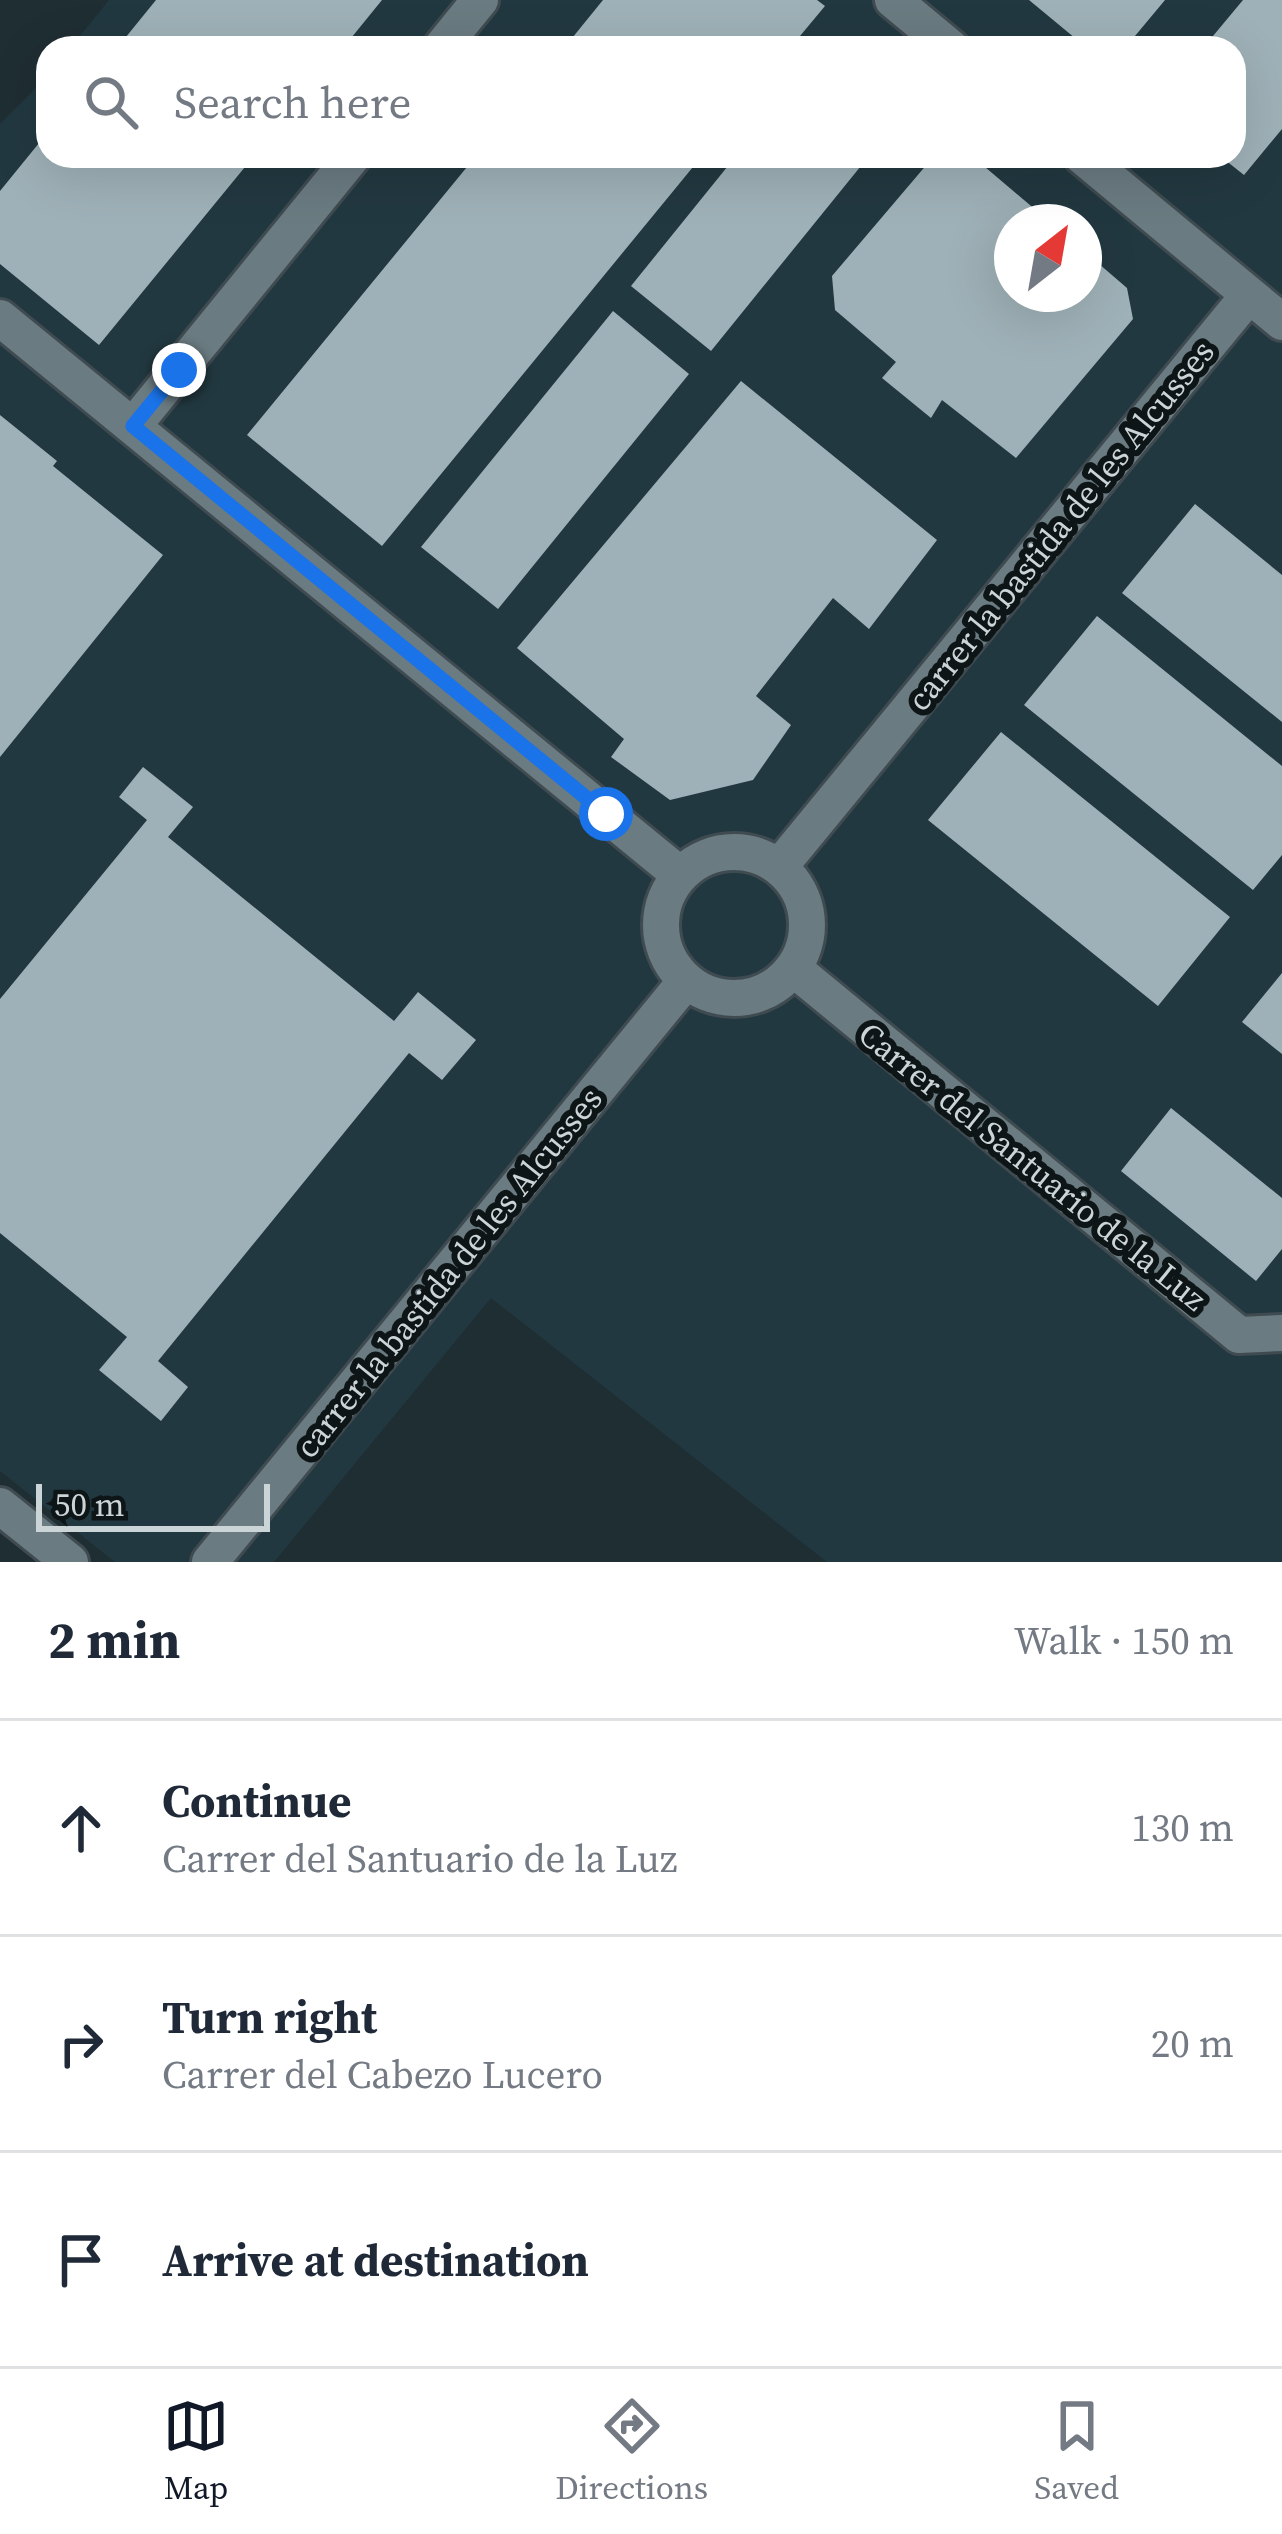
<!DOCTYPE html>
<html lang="en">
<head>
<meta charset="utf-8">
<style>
  body { margin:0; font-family:"Source Serif 4",serif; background:#f2f2f3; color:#1f2937 }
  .compass { position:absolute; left:994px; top:204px; width:108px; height:108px; border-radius:50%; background:#fff; box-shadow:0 12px 48px #0002; rotate:31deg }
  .scale { position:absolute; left:36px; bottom:30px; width:234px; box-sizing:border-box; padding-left:12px; border:6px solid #cbd4d7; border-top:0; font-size:33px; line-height:42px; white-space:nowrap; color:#cbd4d7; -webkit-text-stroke:9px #0e1517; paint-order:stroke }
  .stop { position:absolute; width:36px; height:36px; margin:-27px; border:9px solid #1a73e8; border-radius:50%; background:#fff }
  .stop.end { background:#1a73e8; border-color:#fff; box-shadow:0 3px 12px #0008 }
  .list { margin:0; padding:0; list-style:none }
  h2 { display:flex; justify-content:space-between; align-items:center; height:156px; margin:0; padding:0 48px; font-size:51px }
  h2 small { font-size:39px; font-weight:400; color:#747a83 }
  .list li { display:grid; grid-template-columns:78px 1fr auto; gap:36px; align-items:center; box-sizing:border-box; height:216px; padding:0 48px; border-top:3px solid #e0e1e3 }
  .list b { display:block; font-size:45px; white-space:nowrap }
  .list p { margin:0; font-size:39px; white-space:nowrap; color:#747a83 }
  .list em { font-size:39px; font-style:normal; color:#747a83 }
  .icon { flex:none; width:66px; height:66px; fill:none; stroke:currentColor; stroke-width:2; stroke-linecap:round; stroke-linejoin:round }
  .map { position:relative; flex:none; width:1282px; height:1562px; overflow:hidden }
  .search { position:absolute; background:#fff; box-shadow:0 12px 48px #0002; left:36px; right:36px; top:36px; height:132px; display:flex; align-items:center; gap:30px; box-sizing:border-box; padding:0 42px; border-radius:36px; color:#747a83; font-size:45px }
  .sheet { height:804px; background:#fff }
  nav { display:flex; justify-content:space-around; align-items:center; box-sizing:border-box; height:168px; border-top:3px solid #e0e1e3; background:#fff; font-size:33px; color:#747a83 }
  nav a { display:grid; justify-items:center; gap:6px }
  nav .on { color:#111827 }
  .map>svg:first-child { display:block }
</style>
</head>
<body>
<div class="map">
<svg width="1282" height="1562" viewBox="0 0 1282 1562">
  <rect width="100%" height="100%" fill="#1f2e33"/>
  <!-- built -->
  <path fill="#223840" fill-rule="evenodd" d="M109,0H1282V1562H827L491,1298L274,1562H115L0,1471V124L48,76V156H1234V48H70ZM1012,222H1084V294H1012Z"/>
  <!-- building -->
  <path fill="#9fb1b8" d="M156,0H382L343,48H117Z
    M603,0H817L825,6L790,48H564Z
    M1029,0H1165L1125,48H1087Z
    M1243,0H1282V129L1244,175L1220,156H1234V48H1203Z
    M48,132V156H254L99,345L0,264V191Z
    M476,156H702L382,546L247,435Z
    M736,156H869L711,351L631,286Z
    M934,156H972L1050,222H1012V294H1084V251L1127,288L1133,319L1016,458L942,400L931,418L882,378L896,362L835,310L832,276Z
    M613,311L689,374L498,609L421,547Z
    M741,381L937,540L869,629L833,598L756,696L791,725L753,780L670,800L611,757L624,739L517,648Z
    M0,415L57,461L53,466L163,555L0,757Z
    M1195,504L1282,575V722L1122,593Z
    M1097,616L1282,766V855L1253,890L1024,705Z
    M1001,732L1230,917L1158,1006L928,820Z
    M143,767L193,807L168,837L394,1021L418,992L476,1040L442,1080L409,1053L158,1361L188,1387L161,1421L99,1370L127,1337L0,1233V999L147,820L119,797Z
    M1282,973V1054L1242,1022Z
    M1171,1108L1282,1198V1249L1256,1281L1121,1171Z"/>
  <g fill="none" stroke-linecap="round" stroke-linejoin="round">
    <!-- street casing -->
    <g stroke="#3f4b50" stroke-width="42">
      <path id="street" d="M893,0L951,48
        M441,48L480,0
        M1082,156L1282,322
        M0,318L679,874
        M133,426L353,156
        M661 925a73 73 0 1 1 146 0a73 73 0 1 1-146 0Z
        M780,866L1249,295
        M794,969L1239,1335L1282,1333
        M210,1562L686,981"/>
    </g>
    <!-- secondary casing -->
    <g stroke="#3f4b50" stroke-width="42">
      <path id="secondary" d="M0,1506L70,1562"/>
    </g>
    <!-- street -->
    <use href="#street" stroke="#6a7b81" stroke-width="36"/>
    <!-- secondary -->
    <use href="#secondary" stroke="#6a7b81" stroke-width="36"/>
  </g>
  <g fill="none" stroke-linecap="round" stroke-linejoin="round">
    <!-- route -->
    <path stroke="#1a73e8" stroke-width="15" d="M179,370L133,426L606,814"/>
  </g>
  <g text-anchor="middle" stroke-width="12" stroke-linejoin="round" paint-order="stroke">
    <!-- street labels -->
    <g font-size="33" fill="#cbd4d7" stroke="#0e1517">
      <text transform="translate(1060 525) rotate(-51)" y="12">carrer la bastida de les Alcusses</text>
      <text transform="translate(1033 1166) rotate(39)" y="12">Carrer del Santuario de la Luz</text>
      <text transform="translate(448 1272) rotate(-51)" y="12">carrer la bastida de les Alcusses</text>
    </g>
  </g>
</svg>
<svg class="compass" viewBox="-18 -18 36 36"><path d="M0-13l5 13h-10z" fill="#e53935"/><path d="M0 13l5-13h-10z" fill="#747a83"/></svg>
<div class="scale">50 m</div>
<div class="stop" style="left:606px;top:814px"></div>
<div class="stop end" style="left:179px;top:370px"></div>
<div class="search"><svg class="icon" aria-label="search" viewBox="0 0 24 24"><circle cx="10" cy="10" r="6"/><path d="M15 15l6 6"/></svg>Search here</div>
</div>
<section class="sheet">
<h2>2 min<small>Walk · 150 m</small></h2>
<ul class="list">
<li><svg class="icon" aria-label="ahead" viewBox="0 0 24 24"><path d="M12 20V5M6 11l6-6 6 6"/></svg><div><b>Continue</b><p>Carrer del Santuario de la Luz</p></div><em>130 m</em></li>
<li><svg class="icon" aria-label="right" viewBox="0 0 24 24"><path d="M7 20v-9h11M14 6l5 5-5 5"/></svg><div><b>Turn right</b><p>Carrer del Cabezo Lucero</p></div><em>20 m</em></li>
<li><svg class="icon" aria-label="arrive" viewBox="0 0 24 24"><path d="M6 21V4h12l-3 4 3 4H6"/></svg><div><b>Arrive at destination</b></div></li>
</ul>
</section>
<nav>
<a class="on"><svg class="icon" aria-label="map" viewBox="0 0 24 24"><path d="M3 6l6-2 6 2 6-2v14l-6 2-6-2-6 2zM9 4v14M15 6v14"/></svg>Map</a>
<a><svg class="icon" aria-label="directions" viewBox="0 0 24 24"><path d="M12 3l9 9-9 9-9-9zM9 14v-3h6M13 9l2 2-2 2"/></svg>Directions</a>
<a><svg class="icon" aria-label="saved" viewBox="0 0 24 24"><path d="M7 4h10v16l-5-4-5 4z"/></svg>Saved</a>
</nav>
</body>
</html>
